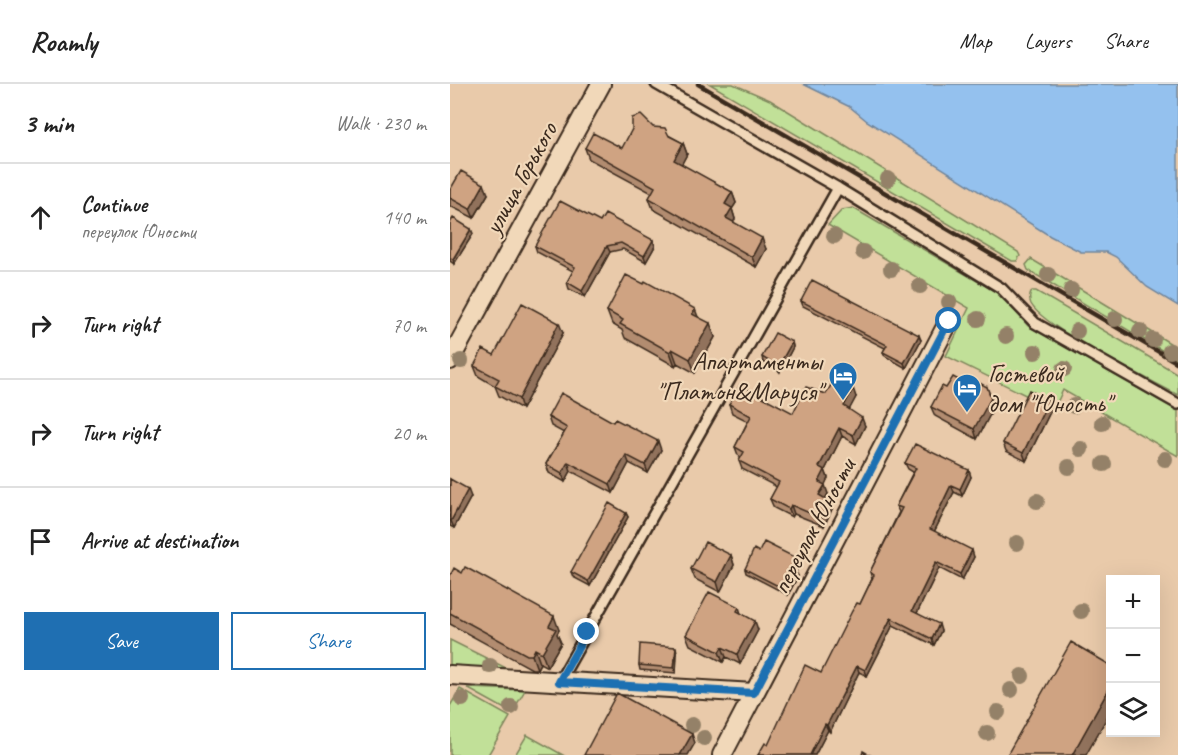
<!DOCTYPE html>
<html lang="en">
<head>
<meta charset="utf-8">
<style>
  body { margin:0; font-family:Caveat,sans-serif; background:#f6f6f6; color:#222 }
  .controls { position:absolute; right:18px; bottom:18px; display:grid; overflow:hidden; border-radius:0px; box-shadow:0 6px 24px #0002 }
  .controls button { width:54px; height:54px; display:grid; place-items:center; padding:0; border:0; border-bottom:2px solid #e0e0e0; background:#fff; color:#222; font:30px sans-serif }
  .stop { position:absolute; width:18px; height:18px; margin:-14px; border:4px solid #1f6fb2; border-radius:50%; background:#fff }
  .stop.end { background:#1f6fb2; border-color:#fff; box-shadow:0 2px 6px #0008 }
  .list { margin:0; padding:0; list-style:none }
  h2 { display:flex; justify-content:space-between; align-items:center; height:78px; margin:0; padding:0 24px; font-size:26px }
  h2 small { font-size:20px; font-weight:400; color:#767676 }
  .list li { display:grid; grid-template-columns:39px 1fr auto; gap:18px; align-items:center; box-sizing:border-box; height:108px; padding:0 24px; border-top:2px solid #e0e0e0 }
  .list b { display:block; font-size:22px; white-space:nowrap }
  .list p { margin:0; font-size:20px; white-space:nowrap; color:#767676 }
  .list em { font-size:20px; font-style:normal; color:#767676 }
  .actions { display:flex; gap:12px; padding:18px 24px }
  .actions a { flex:1; padding:14px 0; border:2px solid #1f6fb2; border-radius:0px; text-align:center; font-size:21px; color:#1f6fb2 }
  .actions .main { background:#1f6fb2; color:#fff }
  .icon { flex:none; width:33px; height:33px; fill:none; stroke:currentColor; stroke-width:2; stroke-linecap:round; stroke-linejoin:round }
  .map { position:relative; flex:none; width:728px; height:671px; overflow:hidden }
  header { display:flex; align-items:center; gap:36px; box-sizing:border-box; height:84px; padding:0 30px; background:#fff; border-bottom:2px solid #e0e0e0 }
  header strong { font-size:28px }
  nav { display:flex; gap:33px; margin-inline-start:auto; font-size:21px }
  main { display:flex }
  aside { flex:1; background:#fff }
  .map>svg:first-child { display:block }
</style>
</head>
<body>
<header>
<strong>Roamly</strong>
<nav><a>Map</a><a>Layers</a><a>Share</a></nav>
</header>
<main>
<aside>
<h2>3 min<small>Walk · 230 m</small></h2>
<ul class="list">
<li><svg class="icon" aria-label="ahead" viewBox="0 0 24 24"><path d="M12 20V5M6 11l6-6 6 6"/></svg><div><b>Continue</b><p>переулок Юности</p></div><em>140 m</em></li>
<li><svg class="icon" aria-label="right" viewBox="0 0 24 24"><path d="M7 20v-9h11M14 6l5 5-5 5"/></svg><div><b>Turn right</b></div><em>70 m</em></li>
<li><svg class="icon" aria-label="right" viewBox="0 0 24 24"><path d="M7 20v-9h11M14 6l5 5-5 5"/></svg><div><b>Turn right</b></div><em>20 m</em></li>
<li><svg class="icon" aria-label="arrive" viewBox="0 0 24 24"><path d="M6 21V4h12l-3 4 3 4H6"/></svg><div><b>Arrive at destination</b></div></li>
</ul>
<div class="actions"><a class="main">Save</a><a>Share</a></div>
</aside>
<div class="map">
<svg width="728" height="671" viewBox="0 0 728 671">
  <rect width="100%" height="100%" fill="#e9caaa"/>
  <filter id="ink" filterUnits="userSpaceOnUse"><feTurbulence type="fractalNoise" baseFrequency=".0167" numOctaves="2"/><feDisplacementMap in="SourceGraphic" scale="12" xChannelSelector="R" yChannelSelector="G"/><feConvolveMatrix kernelMatrix="1 2 1 2 8 2 1 2 1" color-interpolation-filters="sRGB"/></filter>
  <g filter="url(#ink)">
    <!-- green -->
    <path fill="#c1e098" stroke="#7e855b" stroke-width="1.5" d="M260,0H283L320,16L568,168L570,172L567,177H562Z
      M403,124L551,211L578,242L728,327V372L613,306L604,325L496,272L519,224L378,141L392,126Z
      M581,175L728,264V276L578,186L576,181Z
      M582,207H586L728,290V311C699,295 594,244 581,220C579,215 579,212 582,207Z
      M0,556L58,585L56,587L0,584Z
      M17,604L75,606L62,629Z
      M10,605L60,633L38,671H0V622Z
      M77,651L113,671H65Z"/>
    <!-- water -->
    <path fill="#94c1ee" stroke="#70859b" stroke-width="1.5" d="M353,0H728V222L697,203L666,173L656,168H631L600,152L417,37L400,23Z"/>
    <g fill="none" stroke-linecap="round" stroke-linejoin="round">
      <!-- lane casing -->
      <g stroke="#3b2a1e" stroke-width="14">
        <path id="lane" d="M206,0L388,104L551,204L585,239L728,320
          M109,598L388,104"/>
      </g>
      <!-- street casing -->
      <g stroke="#3b2a1e" stroke-width="22">
        <path id="street" d="M0,276L151,0
          M0,591L304,609
          M272,671L499,237"/>
      </g>
      <!-- lane -->
      <use href="#lane" stroke="#f1d8b9" stroke-width="9"/>
      <!-- street -->
      <use href="#street" stroke="#f1d8b9" stroke-width="18"/>
      <!-- rail -->
      <path stroke="#3b2a1e" stroke-width="4.5" d="M248,0L728,279"/>
    </g>
    <!-- trees -->
    <g fill="#948167">
      <circle cx="438" cy="95" r="8"/>
      <circle cx="384" cy="152" r="8"/>
      <circle cx="413" cy="168" r="8"/>
      <circle cx="441" cy="185" r="8"/>
      <circle cx="598" cy="191" r="8"/>
      <circle cx="470" cy="202" r="8"/>
      <circle cx="621" cy="206" r="8"/>
      <circle cx="499" cy="218" r="8"/>
      <circle cx="528" cy="235" r="8"/>
      <circle cx="665" cy="235" r="8"/>
      <circle cx="627" cy="247" r="8"/>
      <circle cx="690" cy="247" r="8"/>
      <circle cx="556" cy="252" r="8"/>
      <circle cx="703" cy="256" r="8"/>
      <circle cx="720" cy="267" r="8"/>
      <circle cx="585" cy="268" r="8"/>
      <circle cx="11" cy="277" r="8"/>
      <circle cx="614" cy="285" r="8"/>
      <circle cx="624" cy="322" r="8"/>
      <circle cx="652" cy="339" r="8"/>
      <circle cx="631" cy="365" r="8"/>
      <circle cx="715" cy="375" r="8"/>
      <circle cx="654" cy="380" r="8"/>
      <circle cx="619" cy="383" r="8"/>
      <circle cx="587" cy="417" r="8"/>
      <circle cx="567" cy="459" r="8"/>
      <circle cx="631" cy="527" r="8"/>
      <circle cx="40" cy="582" r="8"/>
      <circle cx="572" cy="592" r="8"/>
      <circle cx="561" cy="606" r="8"/>
      <circle cx="12" cy="615" r="8"/>
      <circle cx="61" cy="623" r="8"/>
      <circle cx="548" cy="628" r="8"/>
      <circle cx="242" cy="641" r="8"/>
      <circle cx="537" cy="649" r="8"/>
      <circle cx="254" cy="654" r="8"/>
    </g>
    <!-- wall -->
    <path fill="#b28c70" stroke="#3b2a1e" stroke-width="1.5" d="M203,43L233,59L237,70L231,81L282,108L286,119L282,125L285,135L283,138L316,165L306,183L203,125L199,114L202,109L139,75L135,64H172Z
      M0,106L38,110L24,134L0,122Z
      M150,138L205,162L196,178L173,165L160,168L135,213L119,205L117,198L123,187L87,168L85,162Z
      M0,139L21,145L23,150L4,180L0,177Z
      M351,217L471,256L456,284L435,272L433,268L435,264L353,222Z
      M157,227L248,233L265,253L245,289L227,279L225,282L175,254L172,246L162,240Z
      M113,249L72,325L49,312L45,302L28,292L24,282L44,271Z
      M342,258L343,263L330,288L313,278L312,273Z
      M376,310L406,313L399,325L415,342L406,360L392,352L375,386L378,394L374,401L378,410L375,414L379,417L382,425L374,442L344,430L342,433L324,424L320,415L327,403L292,385L289,377L291,373L288,371L285,363L298,337L282,329L279,320L343,329Z
      M599,316L602,324L576,377L556,367L553,359Z
      M481,323H544L527,355L485,332Z
      M98,333L211,366L198,389L179,379L163,409L121,387L115,398L99,389L96,380L114,349L101,342Z
      M455,379L521,393L512,412L504,408L484,448L524,473L512,496L489,484L467,529L491,547L484,561L443,541L417,592L409,588L380,648L378,646L365,671H308L318,661L371,589L410,520L422,495L420,488L449,428L446,422L463,388L458,385Z
      M0,395L21,413L4,444L0,442Z
      M176,429L178,433L140,502L123,493L121,488Z
      M309,468L348,475L350,480L346,488L348,492L338,511L296,489L295,485Z
      M281,471L284,481L270,508L245,495L241,485Z
      M0,492L109,546L107,550L111,559L97,583L90,579L87,585H82L0,540Z
      M289,523L291,530L308,546L290,580L276,573L273,578L240,561L236,551Z
      M227,568L226,589L190,586L189,581Z"/>
    <!-- shaded-wall -->
    <path fill="#91725b" stroke="#3b2a1e" stroke-width="1.5" d="M233,59L237,70L228,87L224,76Z
      M34,100L38,110L24,134L20,125Z
      M282,108L286,119L282,125L285,135L280,145L276,134L275,120Z
      M21,145L23,150L4,180L3,175Z
      M312,154L316,165L306,183L302,173Z
      M203,156L205,162L196,178L194,172Z
      M157,162L160,168L135,213L132,207Z
      M245,225L250,238L242,230Z
      M109,239L113,249L72,325L69,315Z
      M260,239L265,253L245,289L240,275Z
      M469,251L471,256L456,284L454,279Z
      M342,258L343,263L330,288L328,283Z
      M222,265L227,279L225,282L220,268Z
      M537,303L544,323L527,355L524,345Z
      M403,304L406,313L397,330L394,322Z
      M599,316L602,324L576,377L573,369Z
      M412,334L415,342L406,360L403,351Z
      M389,344L392,352L375,386L378,394L372,407L375,401L378,410L372,420L369,411V383Z
      M208,357L211,366L198,389L195,381Z
      M176,371L179,379L163,409L160,400Z
      M118,378L121,387L115,398L112,389Z
      M519,386L521,393L512,412L510,405Z
      M501,401L504,408L482,452L480,445Z
      M18,405L21,413L4,444L1,437Z
      M379,417L382,425L374,442L371,434Z
      M341,421L344,430L342,433L339,425Z
      M176,429L178,433L140,502L138,497Z
      M522,466L524,473L512,496L510,490Z
      M281,471L284,481L270,508L267,498Z
      M348,475L350,480L344,491L342,486Z
      M486,478L489,484L465,533L462,527Z
      M346,488L348,492L338,511L336,506Z
      M104,532L109,546L107,550L111,559L97,583L92,569L99,542Z
      M441,534L443,541L417,592L415,586Z
      M305,537L308,546L290,580L287,570Z
      M489,540L491,547L484,561L482,555Z
      M226,563L227,568L226,589L224,584Z
      M272,563L276,573L273,578L269,568Z
      M85,565L90,579L87,585L82,571Z
      M407,582L409,588L380,648L377,641Z
      M660,603V628L636,671H622Z
      M375,640L378,646L365,671H360Z
      M242,650L245,659L238,671H230Z"/>
    <!-- building -->
    <path fill="#cfa382" stroke="#3b2a1e" stroke-width="1.5" d="M191,31L203,43L215,44L219,52L233,59L224,76L282,108L275,120L282,124L276,134L312,154L302,173L199,114L205,103L135,64L143,49L172,64L182,45V34Z
      M11,87L34,100L20,125L0,114V106Z
      M110,117L150,138L155,130L203,156L194,172L171,159L157,162L132,207L117,198L125,183L85,162Z
      M3,134L21,145L3,175L0,174V139Z
      M176,191L194,200L195,197L245,225L242,230L260,239L240,275L222,265L220,268L170,240L173,236L157,227Z
      M362,196L469,251L454,279L433,268L437,261L351,217Z
      M72,219L109,239L69,315L45,302L49,295L24,282L33,265L44,271Z
      M325,249L342,258L328,283L312,273Z
      M503,293L516,300L528,298L537,303L541,314L524,345L481,323L492,302L496,304Z
      M385,294L403,304L394,322L412,334L403,351L389,344L369,383L375,386L369,398L375,401L369,411L379,417L371,434L341,421L339,425L320,415L329,398L289,377L294,368L285,363L301,332L279,320L290,301L343,329L356,303L376,310Z
      M579,306L599,316L573,369L553,359Z
      M111,309L163,338L165,335L208,357L195,381L176,371L160,400L118,378L112,389L96,380L117,344L98,333Z
      M465,360L519,386L510,405L501,401L480,445L522,466L510,490L486,478L462,527L489,540L482,555L441,534L415,586L407,582L377,641L375,640L360,671H308L315,659L318,661L355,581L371,589L402,527L407,519L410,520L424,491L420,488L452,424L446,422L466,384L455,379Z
      M0,395L18,405L1,437L0,436Z
      M159,419L176,429L138,497L121,488Z
      M255,458L281,471L267,498L241,485Z
      M314,458L348,475L342,486L346,488L336,506L295,485L304,465L309,468Z
      M15,483L104,532L99,542L106,545L92,569L85,565L82,571H77L0,529V492L4,484L12,489Z
      M259,508L289,523L287,527L305,537L287,570L272,563L269,568L236,551Z
      M621,558L660,581V603L622,671H557Z
      M190,560L226,563L224,584L189,581Z
      M167,609L242,650L230,671H134Z
      M413,667L420,671H412Z"/>
  </g>
  <g fill="none" stroke-linecap="round" stroke-linejoin="round" filter="url(#ink)">
    <!-- route -->
    <path stroke="#1f6fb2" stroke-width="8" d="M137,548L109,598L304,609L499,237"/>
  </g>
  <!-- icons -->
  <defs>
    <g id="hotel-pin" transform="scale(1.5)"><path d="M0 17L-7.5 6A9.5 9.5 0 1 1 7.5 6Z" fill="#1f6fb2" stroke="#f1d8b9"/><path d="M-6-4.5h1.5V1H6V5H4.5V3h-9V5H-6ZM-4 0a1.8 1.8 0 1 1 3.6 0ZM.5 0V-2.5h3Q6-2.5 6 0Z" fill="#fff"/></g>
  </defs>
  <g fill-rule="evenodd">
    <use href="#hotel-pin" x="393" y="292"/>
    <use href="#hotel-pin" x="517" y="304"/>
  </g>
  <g text-anchor="middle" stroke-width="4.5" stroke-linejoin="round" paint-order="stroke">
    <!-- street labels -->
    <g font-size="26" fill="#3b2a1e" stroke="#f1d8b9">
      <text transform="translate(70 94) rotate(-61)" y="9">улица Горького</text>
      <text transform="translate(363 442) rotate(-62)" y="9">переулок Юности</text>
    </g>
    <!-- poi labels -->
    <g font-size="26" fill="#3b2a1e" stroke="#f1d8b9" text-anchor="end">
      <text x="372" y="286">Апартаменты<tspan x="372" dy="30">"Платон&amp;Маруся"</tspan></text>
      <text x="538" y="298" text-anchor="start">Гостевой<tspan x="538" dy="30">дом "Юность"</tspan></text>
    </g>
  </g>
</svg>
<div class="controls">
<button>+</button>
<button>−</button>
<button><svg class="icon" aria-label="layers" viewBox="0 0 24 24"><path d="M12 4l9 5-9 5-9-5zM3 14l9 5 9-5"/></svg></button>
</div>
<div class="stop" style="left:499px;top:237px"></div>
<div class="stop end" style="left:137px;top:548px"></div>
</div>
</main>
</body>
</html>
